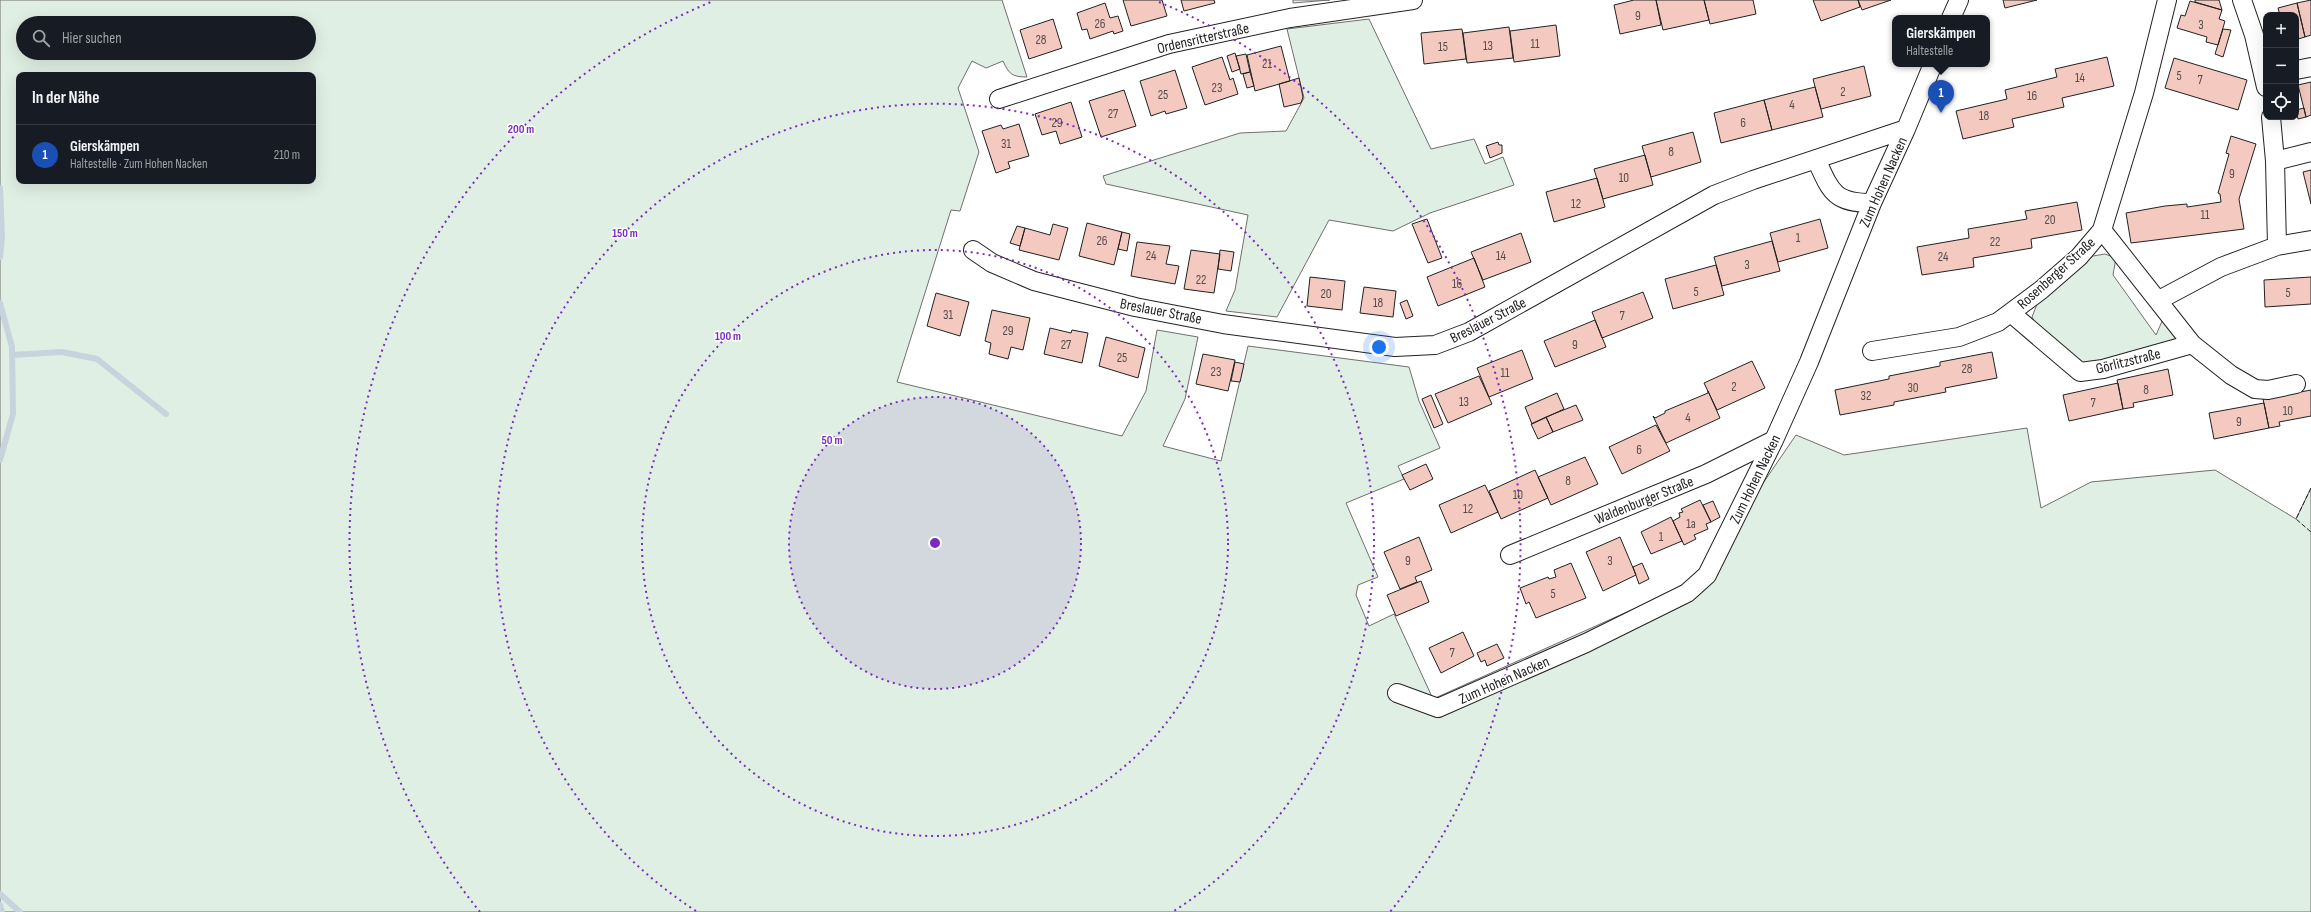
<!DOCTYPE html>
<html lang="de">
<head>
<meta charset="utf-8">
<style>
  body { margin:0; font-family:"Sofia Sans Condensed",sans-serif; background:#242831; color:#f1f3f6 }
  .controls { position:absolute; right:12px; top:12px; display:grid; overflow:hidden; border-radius:8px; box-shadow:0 4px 16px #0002 }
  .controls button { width:36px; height:36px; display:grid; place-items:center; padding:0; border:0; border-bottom:1px solid #363941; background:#171b24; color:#f1f3f6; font:20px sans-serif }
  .you { position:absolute; left:1379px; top:347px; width:14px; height:14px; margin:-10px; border:3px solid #fff; border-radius:50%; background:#1a73e8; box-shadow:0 0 0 6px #1a73e833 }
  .badge { display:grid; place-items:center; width:26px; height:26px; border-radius:50%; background:#c62828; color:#fff; font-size:13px; font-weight:700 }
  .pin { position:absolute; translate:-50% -33px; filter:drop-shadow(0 1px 2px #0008) }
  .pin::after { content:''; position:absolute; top:21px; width:14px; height:12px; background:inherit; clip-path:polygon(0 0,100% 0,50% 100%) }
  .popup { position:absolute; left:1892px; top:15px; width:98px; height:52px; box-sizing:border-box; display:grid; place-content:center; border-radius:8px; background:#171b24; filter:drop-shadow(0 1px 3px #0005); font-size:13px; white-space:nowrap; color:#9ea1a6 }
  .popup b { font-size:15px; color:#f1f3f6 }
  .popup::after { content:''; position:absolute; left:50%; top:100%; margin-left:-8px; border:8px solid transparent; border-top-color:#171b24 }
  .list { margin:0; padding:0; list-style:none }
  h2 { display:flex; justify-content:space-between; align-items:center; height:52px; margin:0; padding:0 16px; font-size:17px }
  h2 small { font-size:13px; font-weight:400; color:#9ea1a6 }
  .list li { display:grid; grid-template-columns:26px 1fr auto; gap:12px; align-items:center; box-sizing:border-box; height:60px; padding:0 16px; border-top:1px solid #363941 }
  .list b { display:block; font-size:15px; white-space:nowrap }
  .list p { margin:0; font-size:13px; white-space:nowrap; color:#9ea1a6 }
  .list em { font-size:13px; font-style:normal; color:#9ea1a6 }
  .icon { flex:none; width:22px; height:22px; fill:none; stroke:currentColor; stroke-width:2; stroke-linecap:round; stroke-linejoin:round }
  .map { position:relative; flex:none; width:2311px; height:912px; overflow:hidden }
  .search { position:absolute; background:#171b24; box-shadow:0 4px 16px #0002; left:16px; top:16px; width:300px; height:44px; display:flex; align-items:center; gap:10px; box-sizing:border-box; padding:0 14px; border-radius:22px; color:#9ea1a6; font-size:15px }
  .panel { position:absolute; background:#171b24; box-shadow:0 4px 16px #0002; left:16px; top:72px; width:300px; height:112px; border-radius:8px }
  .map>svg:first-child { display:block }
</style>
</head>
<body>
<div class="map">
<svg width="2311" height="912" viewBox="0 0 2311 912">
  <rect width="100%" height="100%" fill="#fff"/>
  <!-- green -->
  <path fill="#e0efe3" stroke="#6f6f6f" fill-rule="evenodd" d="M0,0H1002L1027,77C1012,77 1009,74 1003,61L986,68L972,61L958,88L979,152L960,211L951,210L897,382L1122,436L1146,391L1157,330L1198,337L1185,399L1163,446L1221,461L1248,346L1409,367L1419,401L1440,448L1398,466L1404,479L1346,503L1378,577L1358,585L1356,595L1369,626L1394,614L1433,699L1696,581L1796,435L1844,455L2027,428L2041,508L2091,482L2215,470L2296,519L2311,488V912H0ZM23,23H309V53H23ZM19,75H313V181H19Z
    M1293,0H1330L1293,3Z
    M1369,19L1431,149L1474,139L1485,164L1503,157L1514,185L1430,213L1393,231L1329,220L1277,317L1226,311L1235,290L1248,215L1106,184L1103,176L1240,133L1286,131L1304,98L1287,29Z
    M2105,254L2116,258L2113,275L2156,335L2163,319L2175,335L2176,342L2081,366L2039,329L2032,317L2037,304L2078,267L2093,256Z"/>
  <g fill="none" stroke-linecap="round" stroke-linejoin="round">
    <!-- stream -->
    <path stroke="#c7d3dd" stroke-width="6" d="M0,188L2,236L0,257
      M0,303L12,347L13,414L0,460
      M12,355L62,352L97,359L166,414
      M0,894L20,912
      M0,905L2,912"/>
  </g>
  <!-- building -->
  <path fill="#f3c9c0" stroke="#222" d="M1123,0H1162L1167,16L1131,26Z
    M1181,0H1214L1215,3L1184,11Z
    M1634,0H1656L1661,25L1620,34L1614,5Z
    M1656,0H1704L1709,20L1663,30Z
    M1704,0H1753L1756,14L1710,24Z
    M1813,0H1858L1860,7L1821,21Z
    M1858,0H1891L1862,10Z
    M2003,0H2037L2005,8Z
    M2195,0H2219L2222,10L2195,2Z
    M2311,0V35L2305,37L2297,3Z
    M2190,1L2222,10L2219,19L2225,21L2218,45L2206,42L2207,37L2177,28L2181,15L2185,16Z
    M1105,3L1110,18L1118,16L1123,31L1114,34L1113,31L1090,39L1087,29L1082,30L1077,13Z
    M2297,3L2305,37L2298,39L2296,37V15H2280L2278,8Z
    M1053,19L1062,48L1029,59L1020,30Z
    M1556,25L1560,56L1514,62L1510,31Z
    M1509,27L1513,58L1467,63L1463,33Z
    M1462,29L1466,59L1424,64L1421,33Z
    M2223,29L2231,30L2223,57L2215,54Z
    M1281,46L1290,81L1255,91L1247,55Z
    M1235,53L1240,69L1232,72L1227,56Z
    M1246,54L1250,72L1241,74L1236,56Z
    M1222,57L1230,80L1233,78L1238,94L1205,105L1192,67Z
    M2107,57L2114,86L2062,98L2064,107L2012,119L2014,127L1963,139L1956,111L2007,99L2005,90L2057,77L2055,69Z
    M2174,58L2247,80L2238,110L2165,88Z
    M1864,66L1871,96L1821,109L1813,79Z
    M1175,70L1187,108L1166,114L1165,111L1151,116L1140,81Z
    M1250,72L1254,86L1247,88L1243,74Z
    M1299,78L1303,97L1301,103L1284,107L1279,84Z
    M2311,82V115L2306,117L2298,85Z
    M1815,87L1823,117L1772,130L1764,100Z
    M1124,90L1136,126L1101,137L1089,101Z
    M1764,100L1772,130L1721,143L1714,113Z
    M1071,102L1082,137L1060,144L1056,131L1042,135L1035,114Z
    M2304,108L2306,117L2298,119L2296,110Z
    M1019,124L1029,156L1008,162L1010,168L996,173L982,131L1001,125L1003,129Z
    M1693,132L1701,162L1651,177L1642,146Z
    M2231,136L2256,144L2239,199L2244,229L2131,243L2126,213L2165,206L2187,204V207L2221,202L2220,194L2218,193L2229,154L2226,153Z
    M1498,142L1499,145H1502V153L1490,158L1486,146Z
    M1645,155L1653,185L1603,199L1594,169Z
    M2311,170V204L2303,172Z
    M1597,178L1605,207L1554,222L1546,192Z
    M2077,202L2082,230L2031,239L2032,248L1973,258L1974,267L1922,275L1917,247L1969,238L1968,229L2027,219L2025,211Z
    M1427,219L1442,258L1428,263L1412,224Z
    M1820,219L1828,248L1778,262L1770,233Z
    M1087,223L1122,232L1114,265L1079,256Z
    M1053,224L1068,228L1059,260L1019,250L1025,228L1050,235Z
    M1017,226L1025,228L1020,246L1010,243Z
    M1122,232L1130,234L1127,251L1118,249Z
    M1521,233L1531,262L1483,280L1471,252Z
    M1772,241L1780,271L1722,286L1714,257Z
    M1137,242L1170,246L1166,264L1179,266L1175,284L1131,276Z
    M1191,250L1220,254L1214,293L1184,289Z
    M1220,250L1234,252L1231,271L1218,269Z
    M1474,258L1485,287L1438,306L1427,277Z
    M1716,265L1724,295L1673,309L1665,279Z
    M1310,277L1345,281L1342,310L1307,306Z
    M2311,277V304L2265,307L2264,280Z
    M1364,287L1396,291L1393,317L1360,313Z
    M1643,292L1653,318L1602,338L1592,312Z
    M936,293L969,302L960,336L927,326Z
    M1407,300L1413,316L1406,319L1400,303Z
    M992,310L1030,318L1023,350L1011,347L1008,359L989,354L991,343L985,341Z
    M1595,320L1606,347L1555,367L1544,341Z
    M1050,328L1071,333L1072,330L1088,333L1082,363L1044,354Z
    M1106,337L1145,348L1138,378L1099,366Z
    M1522,350L1533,379L1489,397L1477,368Z
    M1992,352L1997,378L1945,388L1946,392L1894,402V405L1840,415L1835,390L1889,379V376L1940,366V362Z
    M1203,354L1235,360L1228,391L1196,384Z
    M1752,361L1765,388L1717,410L1704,383Z
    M1235,362L1244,364L1240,382L1231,381Z
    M2168,369L2173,395L2133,403L2134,407L2123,409L2117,380Z
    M1479,376L1492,404L1448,423L1435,394Z
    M2118,383L2123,409L2069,421L2063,395Z
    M2311,390V416L2279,422L2280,426L2269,428L2263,399Z
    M1708,391L1720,418L1666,443L1653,416L1655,418L1665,413V411L1708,393Z
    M1557,393L1564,409L1532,424L1525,407Z
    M1431,395L1443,424L1434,428L1422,399Z
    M2264,403L2269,428L2214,439L2209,413Z
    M1576,405L1583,420L1553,432L1546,417Z
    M1546,417L1553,432L1538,439L1531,424Z
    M1656,425L1670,451L1622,474L1609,447Z
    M1585,457L1598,484L1551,505L1538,477Z
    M1426,464L1433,479L1410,490L1402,475Z
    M1535,470L1548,498L1501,519L1489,491Z
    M1485,485L1498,512L1451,533L1439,505Z
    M1700,500L1711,522L1706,524L1708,529L1694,535L1696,539L1684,545L1673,521L1680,517L1679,513L1683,512L1681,509Z
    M1713,501L1720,517L1711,522L1703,505Z
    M1671,517L1682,541L1651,554L1641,532Z
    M1419,537L1432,570L1415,577L1417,582L1400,589L1384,552Z
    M1620,537L1636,575L1603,591L1586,552Z
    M1571,563L1586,598L1536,618L1529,602L1526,604L1520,588L1548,577L1549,579L1556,577L1554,570Z
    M1642,563L1649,579L1639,584L1633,567Z
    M1421,581L1429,602L1396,616L1387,595Z
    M1463,632L1474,656L1441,673L1429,648Z
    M1497,644L1504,658L1487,666L1485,660L1481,662L1477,653Z"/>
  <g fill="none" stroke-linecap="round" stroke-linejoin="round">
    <!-- minor casing -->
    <g stroke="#222" stroke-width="20">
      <path id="minor" d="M2242,0L2254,35L2266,87
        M1951,18L1959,0
        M2296,70L2311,67
        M999,99L1169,44L1290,18L1413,0
        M2271,117L2275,161L2277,246L2311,240
        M1816,159C1831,192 1834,203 1872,203
        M2275,161L2311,152
        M2102,230L2192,344L2231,375L2255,389L2268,390L2296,384
        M973,250L992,263L1034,281L1135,307L1223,324L1395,347L1435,345L1469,332L1714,195L1753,180L1906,129
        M2159,300L2221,267L2277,246
        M2012,314L2080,372L2103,369L2192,344
        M1872,351L1959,337L1998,322L2041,290L2079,257L2102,230L2144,93L2167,0
        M1510,555L1706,474L1774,440
        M1397,693L1438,708L1586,643L1687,593L1707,575L1774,440L1809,362L1872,203L1906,129L1933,64"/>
    </g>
    <!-- minor -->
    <use href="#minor" stroke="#fff" stroke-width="18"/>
    <!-- fence -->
    <path stroke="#222" stroke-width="1" stroke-dasharray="5 2" stroke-linecap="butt" d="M2311,488L2296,519L2311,532"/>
  </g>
  <!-- distance rings -->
  <circle cx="935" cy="543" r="146" fill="#7b2cbf" fill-opacity=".12"/>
  <g fill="none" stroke="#7b2cbf" stroke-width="2" stroke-dasharray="2 4">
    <circle cx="935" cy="543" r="146"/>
    <circle cx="935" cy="543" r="293"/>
    <path d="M696 911A439 439 0 1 1 1174 911"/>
    <path d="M480 912A586 586 0 0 1 711 2M1159 2A586 586 0 0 1 1390 912"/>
  </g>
  <g text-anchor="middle" stroke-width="3" stroke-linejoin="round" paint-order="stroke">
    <!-- number labels -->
    <g font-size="13" fill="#564c4a">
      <text x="1638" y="20">9</text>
      <text x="1100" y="28">26</text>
      <text x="2201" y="29">3</text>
      <text x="1041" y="44">28</text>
      <text x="1535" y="48">11</text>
      <text x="1488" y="50">13</text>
      <text x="1443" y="51">15</text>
      <text x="1267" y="68">21</text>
      <text x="2179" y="80">5</text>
      <text x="2080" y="82">14</text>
      <text x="2200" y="84">7</text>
      <text x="1217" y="92">23</text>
      <text x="1843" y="96">2</text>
      <text x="1163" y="99">25</text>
      <text x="2032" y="100">16</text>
      <text x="1792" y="109">4</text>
      <text x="1113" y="118">27</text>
      <text x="1984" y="120">18</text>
      <text x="1057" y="127">29</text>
      <text x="1743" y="127">6</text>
      <text x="1006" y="148">31</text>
      <text x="1671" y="156">8</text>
      <text x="2232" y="178">9</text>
      <text x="1624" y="182">10</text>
      <text x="1576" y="208">12</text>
      <text x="2205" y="219">11</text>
      <text x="2050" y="224">20</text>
      <text x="1798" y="242">1</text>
      <text x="1102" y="245">26</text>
      <text x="1995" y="246">22</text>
      <text x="1151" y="260">24</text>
      <text x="1501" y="260">14</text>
      <text x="1943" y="261">24</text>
      <text x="1747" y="269">3</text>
      <text x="1201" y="284">22</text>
      <text x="1457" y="288">16</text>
      <text x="1696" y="296">5</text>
      <text x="2288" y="297">5</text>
      <text x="1326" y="298">20</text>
      <text x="1378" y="307">18</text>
      <text x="948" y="319">31</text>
      <text x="1622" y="320">7</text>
      <text x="1008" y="335">29</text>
      <text x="1066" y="349">27</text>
      <text x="1575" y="349">9</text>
      <text x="1122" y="362">25</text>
      <text x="1967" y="373">28</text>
      <text x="1216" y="376">23</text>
      <text x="1505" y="377">11</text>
      <text x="1734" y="391">2</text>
      <text x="1913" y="392">30</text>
      <text x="2146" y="394">8</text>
      <text x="1866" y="400">32</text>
      <text x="1464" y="406">13</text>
      <text x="2093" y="407">7</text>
      <text x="2288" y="415">10</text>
      <text x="1688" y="422">4</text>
      <text x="2239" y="426">9</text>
      <text x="1639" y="454">6</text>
      <text x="1568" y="485">8</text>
      <text x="1518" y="499">10</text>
      <text x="1468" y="513">12</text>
      <text x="1691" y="528">1a</text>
      <text x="1661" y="541">1</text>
      <text x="1408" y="565">9</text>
      <text x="1610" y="565">3</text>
      <text x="1553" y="598">5</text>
      <text x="1452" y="657">7</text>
    </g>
    <!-- street labels -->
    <g font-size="15" fill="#222" stroke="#fff">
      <text transform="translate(1203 38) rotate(-13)" y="5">Ordensritterstraße</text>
      <text transform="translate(1883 182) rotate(-66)" y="5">Zum Hohen Nacken</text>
      <text transform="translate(2056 273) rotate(-42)" y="5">Rosenberger Straße</text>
      <text transform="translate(1161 311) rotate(11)" y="5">Breslauer Straße</text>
      <text transform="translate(1488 320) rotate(-27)" y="5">Breslauer Straße</text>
      <text transform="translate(2128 361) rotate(-14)" y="5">Görlitzstraße</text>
      <text transform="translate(1755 479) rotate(-64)" y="5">Zum Hohen Nacken</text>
      <text transform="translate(1644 500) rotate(-22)" y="5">Waldenburger Straße</text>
      <text transform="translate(1504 680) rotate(-24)" y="5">Zum Hohen Nacken</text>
    </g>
  </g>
  <circle cx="935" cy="543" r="6" fill="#7b2cbf" stroke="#fff" stroke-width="2"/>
  <g font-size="12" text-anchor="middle" font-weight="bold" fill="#7b2cbf" stroke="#fff" stroke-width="3" stroke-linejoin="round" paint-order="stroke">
    <text x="521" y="133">200 m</text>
    <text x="625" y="237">150 m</text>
    <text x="728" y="340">100 m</text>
    <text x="832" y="444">50 m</text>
  </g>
</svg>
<div class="controls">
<button>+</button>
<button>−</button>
<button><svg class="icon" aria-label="locate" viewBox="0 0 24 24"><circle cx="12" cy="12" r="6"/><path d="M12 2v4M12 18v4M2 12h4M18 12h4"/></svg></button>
</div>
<div class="you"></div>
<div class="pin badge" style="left:1941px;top:113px;background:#1a4fb4">1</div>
<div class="popup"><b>Gierskämpen</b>Haltestelle</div>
<div class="search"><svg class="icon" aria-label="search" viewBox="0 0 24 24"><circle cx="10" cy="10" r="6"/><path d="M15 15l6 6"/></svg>Hier suchen</div>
<section class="panel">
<h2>In der Nähe<small></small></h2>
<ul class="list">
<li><span class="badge" style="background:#1a4fb4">1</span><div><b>Gierskämpen</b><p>Haltestelle · Zum Hohen Nacken</p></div><em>210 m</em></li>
</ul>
</section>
</div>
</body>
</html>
